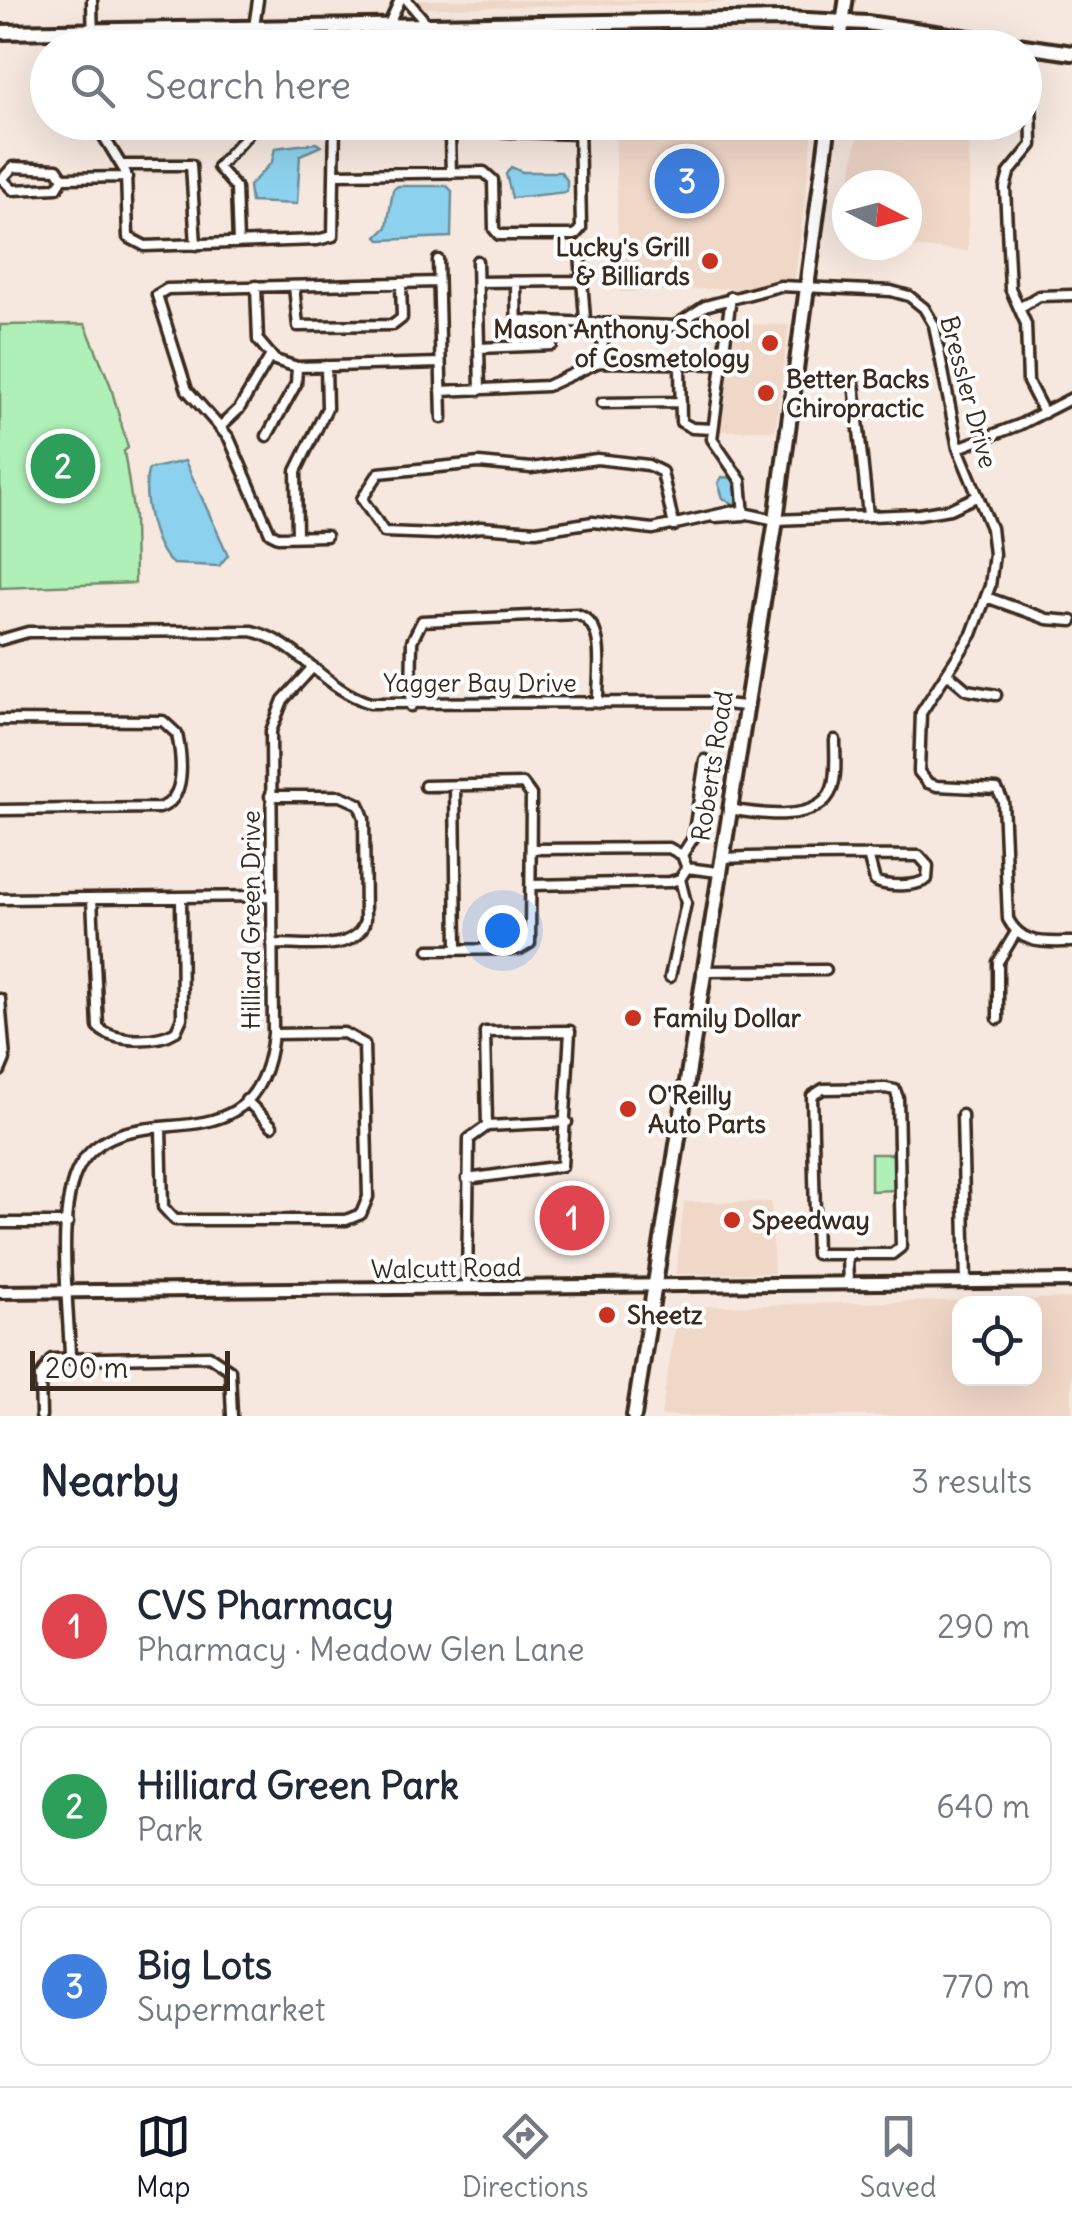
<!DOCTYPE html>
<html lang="en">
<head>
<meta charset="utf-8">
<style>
  body { margin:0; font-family:Delius,sans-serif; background:#f2f2f3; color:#1f2937 }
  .controls { position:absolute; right:30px; bottom:30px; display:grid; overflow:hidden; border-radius:20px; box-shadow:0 10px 40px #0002 }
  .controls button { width:90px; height:90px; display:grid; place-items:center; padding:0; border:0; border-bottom:2px solid #e0e1e3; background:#fff; color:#1f2937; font:50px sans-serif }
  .compass { position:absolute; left:832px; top:170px; width:90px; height:90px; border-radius:50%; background:#fff; box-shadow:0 10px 40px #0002; rotate:96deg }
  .scale { position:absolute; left:30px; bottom:25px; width:200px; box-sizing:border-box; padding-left:10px; border:5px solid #3b2a1e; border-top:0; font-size:28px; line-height:35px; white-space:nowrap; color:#3b2a1e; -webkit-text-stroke:8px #fff; paint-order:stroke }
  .you { position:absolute; left:502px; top:930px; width:35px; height:35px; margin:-25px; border:8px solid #fff; border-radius:50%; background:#1a73e8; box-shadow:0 0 0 15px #1a73e833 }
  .badge { display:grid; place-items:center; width:65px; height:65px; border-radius:50%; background:#111827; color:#fff; font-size:32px; font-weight:700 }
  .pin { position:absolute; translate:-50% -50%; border:5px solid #fff; box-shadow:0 2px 10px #0006 }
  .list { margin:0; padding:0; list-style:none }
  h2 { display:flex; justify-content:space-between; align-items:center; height:130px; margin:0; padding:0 40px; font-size:42px }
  h2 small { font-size:32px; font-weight:400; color:#747a83 }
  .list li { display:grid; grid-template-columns:65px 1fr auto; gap:30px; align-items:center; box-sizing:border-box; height:160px; margin:0 20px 20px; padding:0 20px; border:2px solid #e0e1e3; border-radius:20px }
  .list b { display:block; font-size:38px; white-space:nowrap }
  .list p { margin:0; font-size:32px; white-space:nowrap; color:#747a83 }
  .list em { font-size:32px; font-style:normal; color:#747a83 }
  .icon { flex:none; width:55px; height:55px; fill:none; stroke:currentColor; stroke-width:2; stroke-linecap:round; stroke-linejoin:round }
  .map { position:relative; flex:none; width:1072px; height:1416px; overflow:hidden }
  .search { position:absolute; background:#fff; box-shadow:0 10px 40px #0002; left:30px; right:30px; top:30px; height:110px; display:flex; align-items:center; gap:25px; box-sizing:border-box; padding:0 35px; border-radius:55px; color:#747a83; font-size:38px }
  .sheet { height:670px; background:#fff }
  nav { display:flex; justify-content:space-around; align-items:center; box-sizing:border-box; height:140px; border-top:2px solid #e0e1e3; background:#fff; font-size:28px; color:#747a83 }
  nav a { display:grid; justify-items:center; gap:5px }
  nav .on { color:#111827 }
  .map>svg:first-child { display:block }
</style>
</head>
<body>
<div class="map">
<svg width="1072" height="1416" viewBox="0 0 1072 1416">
  <rect width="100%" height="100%" fill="#f6e8df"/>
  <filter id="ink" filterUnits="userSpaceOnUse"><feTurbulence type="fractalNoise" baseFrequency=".01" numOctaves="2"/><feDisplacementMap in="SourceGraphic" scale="20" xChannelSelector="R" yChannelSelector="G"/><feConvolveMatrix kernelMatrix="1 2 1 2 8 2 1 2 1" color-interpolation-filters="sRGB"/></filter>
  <g filter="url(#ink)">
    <!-- built -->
    <path fill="#f0d8c8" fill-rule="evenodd" d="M399,0H826L398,9Z
      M694,35L816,39L825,47H581L580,37Z
      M615,123H814L794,287L736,295L732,288L619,292Z
      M859,123H970L968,251L871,245H907V185H850Z
      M736,324L789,325L775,430L720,431Z
      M684,1202H771L774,1273L676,1274Z
      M1072,1298V1416H661L678,1307ZM960,1304H1034V1378H960Z"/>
    <!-- green -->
    <path fill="#aff0b8" stroke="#758d6b" stroke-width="2.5" d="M85,324L110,384L128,448L124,451L134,516L135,583L0,588V325Z
      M871,1154H895L896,1190L871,1191Z"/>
    <!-- water -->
    <path fill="#8cd1ed" stroke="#6c8e9a" stroke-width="2.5" d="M316,143L321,146L300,155L297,204L251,202L249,186L272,162L275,148Z
      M511,167L522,172H561L567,180V192L512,198L506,174Z
      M398,186H447L452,191L451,237L380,240L377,237L387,227L393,190Z
      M185,461L228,555L219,566L173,564C153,551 140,490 149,469Z
      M722,477L732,478L740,500L733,505L723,498L718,483Z"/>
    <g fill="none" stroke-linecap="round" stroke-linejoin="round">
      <!-- minor casing -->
      <g stroke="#3b2a1e" stroke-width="15">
        <path id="minor" d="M92,0L93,48
          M407,0L427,24
          M389,24L400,0
          M254,27L258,0
          M1030,46L1032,145L1009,173L1005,188L1010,288L1026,324L1028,382L1044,413
          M335,48V26
          M95,122L126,173L128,237L145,246L317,240L333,236L335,122
          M123,165H191L196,245
          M451,173L450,137L454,130L579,134
          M336,174L484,172L493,180L494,229L499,235H575L581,228L579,122
          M63,178L57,169L13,167L2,179L13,190L57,188L63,178L127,177
          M238,243L236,188L218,167L247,135L252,122
          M580,253L585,319
          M438,260L442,418
          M477,261L480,390
          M478,282L581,281
          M516,282L517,346
          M256,286L258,340L275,360L297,367L440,363
          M294,286L298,326L393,325L402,318L401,283
          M731,297L712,439L741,481L744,515
          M1019,308L1039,296L1072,295
          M516,320L675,326L705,306L780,286L891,291L909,296L924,308L934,325L958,448L991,528L994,554L990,586L972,634L921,713L919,772L928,783L937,786L997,789L1003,801L1008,919C1022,946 1045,942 1072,942
          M479,348L552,345
          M599,362L721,364
          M680,365L681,422L692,428L713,429
          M854,383L868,515
          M441,391L547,386L599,362L606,327
          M602,403L681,402
          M220,427L239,409L270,357
          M267,436L296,384L297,367
          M958,448L1019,425L1072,398
          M715,517L744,515
          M674,526L662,472L648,465L597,459L531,468L479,463L379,473L362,499L384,532L437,534L481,527L536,531L593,522L653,529L734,511L776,520L919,514L950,509L978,496
          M297,536L296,471L327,408L326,366
          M326,536L278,537L270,533L229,438L187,390L157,295L167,289L438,282
          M986,597L1047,619L1072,621
          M0,640L28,632L252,631C300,643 323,689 370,703L707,702L744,706
          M947,673L967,690L996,695
          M411,706L412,641L422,621L576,614C609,623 597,676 598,703
          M0,720L163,721L177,734C182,758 187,800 159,808L0,810
          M425,786L523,784L531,795L530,943L520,949L429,950
          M455,786L457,950
          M270,796H341L359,804L364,818L365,920C358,955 300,943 272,944
          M728,809C757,814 819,824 832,789C837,774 835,756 835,740
          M532,849L669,848L682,855L687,868L718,872
          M682,855L693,838L705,760
          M722,858C787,856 853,855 919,856L928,866L927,879C916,887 887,887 875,881L868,855
          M532,885L670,882L680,879L687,868
          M92,898L98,1027C113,1043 157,1043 176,1031L182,1018L181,897
          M0,899L271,896
          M702,971L826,970
          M670,977L686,903L680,879
          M0,999L5,1059L0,1071
          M998,1019V962L1016,932
          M885,1088L895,1090L898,1098L901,1247L892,1254H816L812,1096L823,1089Z
          M246,1100L272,1126
          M962,1115L966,1283
          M161,1128L163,1207L175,1220H346L361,1214L368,1197L364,1044L344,1033L273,1034
          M467,1179L562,1166L570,1031L485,1032L487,1126
          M0,1223H68
          M847,1255L848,1284
          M467,1288L469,1139L487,1126L567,1122
          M70,1357C69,1308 55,1210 79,1167C126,1085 258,1180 273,1034L271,731L283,700L313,667
          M41,1416L40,1377L52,1359L209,1356L230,1370L232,1416"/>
      </g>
      <!-- tertiary casing -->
      <g stroke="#3b2a1e" stroke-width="18">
        <path id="tertiary" d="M0,1292L1072,1281"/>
      </g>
      <!-- secondary casing -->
      <g stroke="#3b2a1e" stroke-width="19">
        <path id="secondary" d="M843,21L846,0"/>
      </g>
      <!-- primary casing -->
      <g stroke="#3b2a1e" stroke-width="20">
        <path id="primary" d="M0,32L786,19L867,23L1072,53
          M839,48L843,21
          M634,1416L776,520L829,122"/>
      </g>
      <!-- minor -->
      <use href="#minor" stroke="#fff" stroke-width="8"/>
      <!-- tertiary -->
      <use href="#tertiary" stroke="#fff" stroke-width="10"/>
      <!-- secondary -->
      <use href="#secondary" stroke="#fff" stroke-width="11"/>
      <!-- primary -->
      <use href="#primary" stroke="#fff" stroke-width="12"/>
    </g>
  </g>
  <!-- markers -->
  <g fill="#c8321e" stroke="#fff" stroke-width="4">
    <circle cx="710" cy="261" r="10"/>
    <circle cx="770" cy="343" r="10"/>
    <circle cx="766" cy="393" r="10"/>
    <circle cx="633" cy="1018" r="10"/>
    <circle cx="628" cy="1109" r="10"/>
    <circle cx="732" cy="1220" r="10"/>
    <circle cx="607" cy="1315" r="10"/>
  </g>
  <g text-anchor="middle" stroke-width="8" stroke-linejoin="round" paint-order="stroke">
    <!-- poi labels -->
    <g font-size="25" font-weight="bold" fill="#3b2a1e" stroke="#fff" text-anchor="start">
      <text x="690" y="256" text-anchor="end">Lucky's Grill<tspan x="690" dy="29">&amp; Billiards</tspan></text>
      <text x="750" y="338" text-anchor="end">Mason Anthony School<tspan x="750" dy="29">of Cosmetology</tspan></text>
      <text x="786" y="388">Better Backs<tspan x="786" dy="29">Chiropractic</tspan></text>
      <text x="653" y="1027">Family Dollar</text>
      <text x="648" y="1104">O'Reilly<tspan x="648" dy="29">Auto Parts</tspan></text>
      <text x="752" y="1229">Speedway</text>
      <text x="627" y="1324">Sheetz</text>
    </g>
    <!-- street labels -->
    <g font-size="25" fill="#3b2a1e" stroke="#fff">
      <text transform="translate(969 392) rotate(75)" y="9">Bressler Drive</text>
      <text x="480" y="692">Yagger Bay Drive</text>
      <text transform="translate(712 766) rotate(-81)" y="9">Roberts Road</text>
      <text transform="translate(251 920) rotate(-90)" y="9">Hilliard Green Drive</text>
      <text transform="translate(446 1268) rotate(-1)" y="9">Walcutt Road</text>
    </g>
  </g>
</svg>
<div class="controls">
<button><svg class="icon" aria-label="locate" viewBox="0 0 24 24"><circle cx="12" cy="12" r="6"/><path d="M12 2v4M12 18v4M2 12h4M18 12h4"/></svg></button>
</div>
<svg class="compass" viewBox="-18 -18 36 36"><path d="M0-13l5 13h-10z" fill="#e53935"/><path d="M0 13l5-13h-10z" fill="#747a83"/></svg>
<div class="scale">200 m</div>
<div class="you"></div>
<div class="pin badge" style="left:572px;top:1218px;background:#e0444e">1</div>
<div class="pin badge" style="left:63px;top:466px;background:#2e9e5b">2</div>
<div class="pin badge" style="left:687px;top:181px;background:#3f7fe0">3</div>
<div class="search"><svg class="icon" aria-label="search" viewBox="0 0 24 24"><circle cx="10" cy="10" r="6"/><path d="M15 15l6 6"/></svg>Search here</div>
</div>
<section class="sheet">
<h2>Nearby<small>3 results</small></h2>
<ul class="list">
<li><span class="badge" style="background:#e0444e">1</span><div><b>CVS Pharmacy</b><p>Pharmacy · Meadow Glen Lane</p></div><em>290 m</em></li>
<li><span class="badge" style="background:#2e9e5b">2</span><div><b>Hilliard Green Park</b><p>Park</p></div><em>640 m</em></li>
<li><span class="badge" style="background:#3f7fe0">3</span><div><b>Big Lots</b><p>Supermarket</p></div><em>770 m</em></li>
</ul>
</section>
<nav>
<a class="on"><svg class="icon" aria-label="map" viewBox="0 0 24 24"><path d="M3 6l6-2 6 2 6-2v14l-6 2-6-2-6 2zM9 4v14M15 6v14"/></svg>Map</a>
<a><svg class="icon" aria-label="directions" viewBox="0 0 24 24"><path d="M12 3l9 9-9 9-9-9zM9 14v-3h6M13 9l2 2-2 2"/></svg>Directions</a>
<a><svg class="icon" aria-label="saved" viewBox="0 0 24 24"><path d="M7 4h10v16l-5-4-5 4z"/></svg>Saved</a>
</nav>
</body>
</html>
